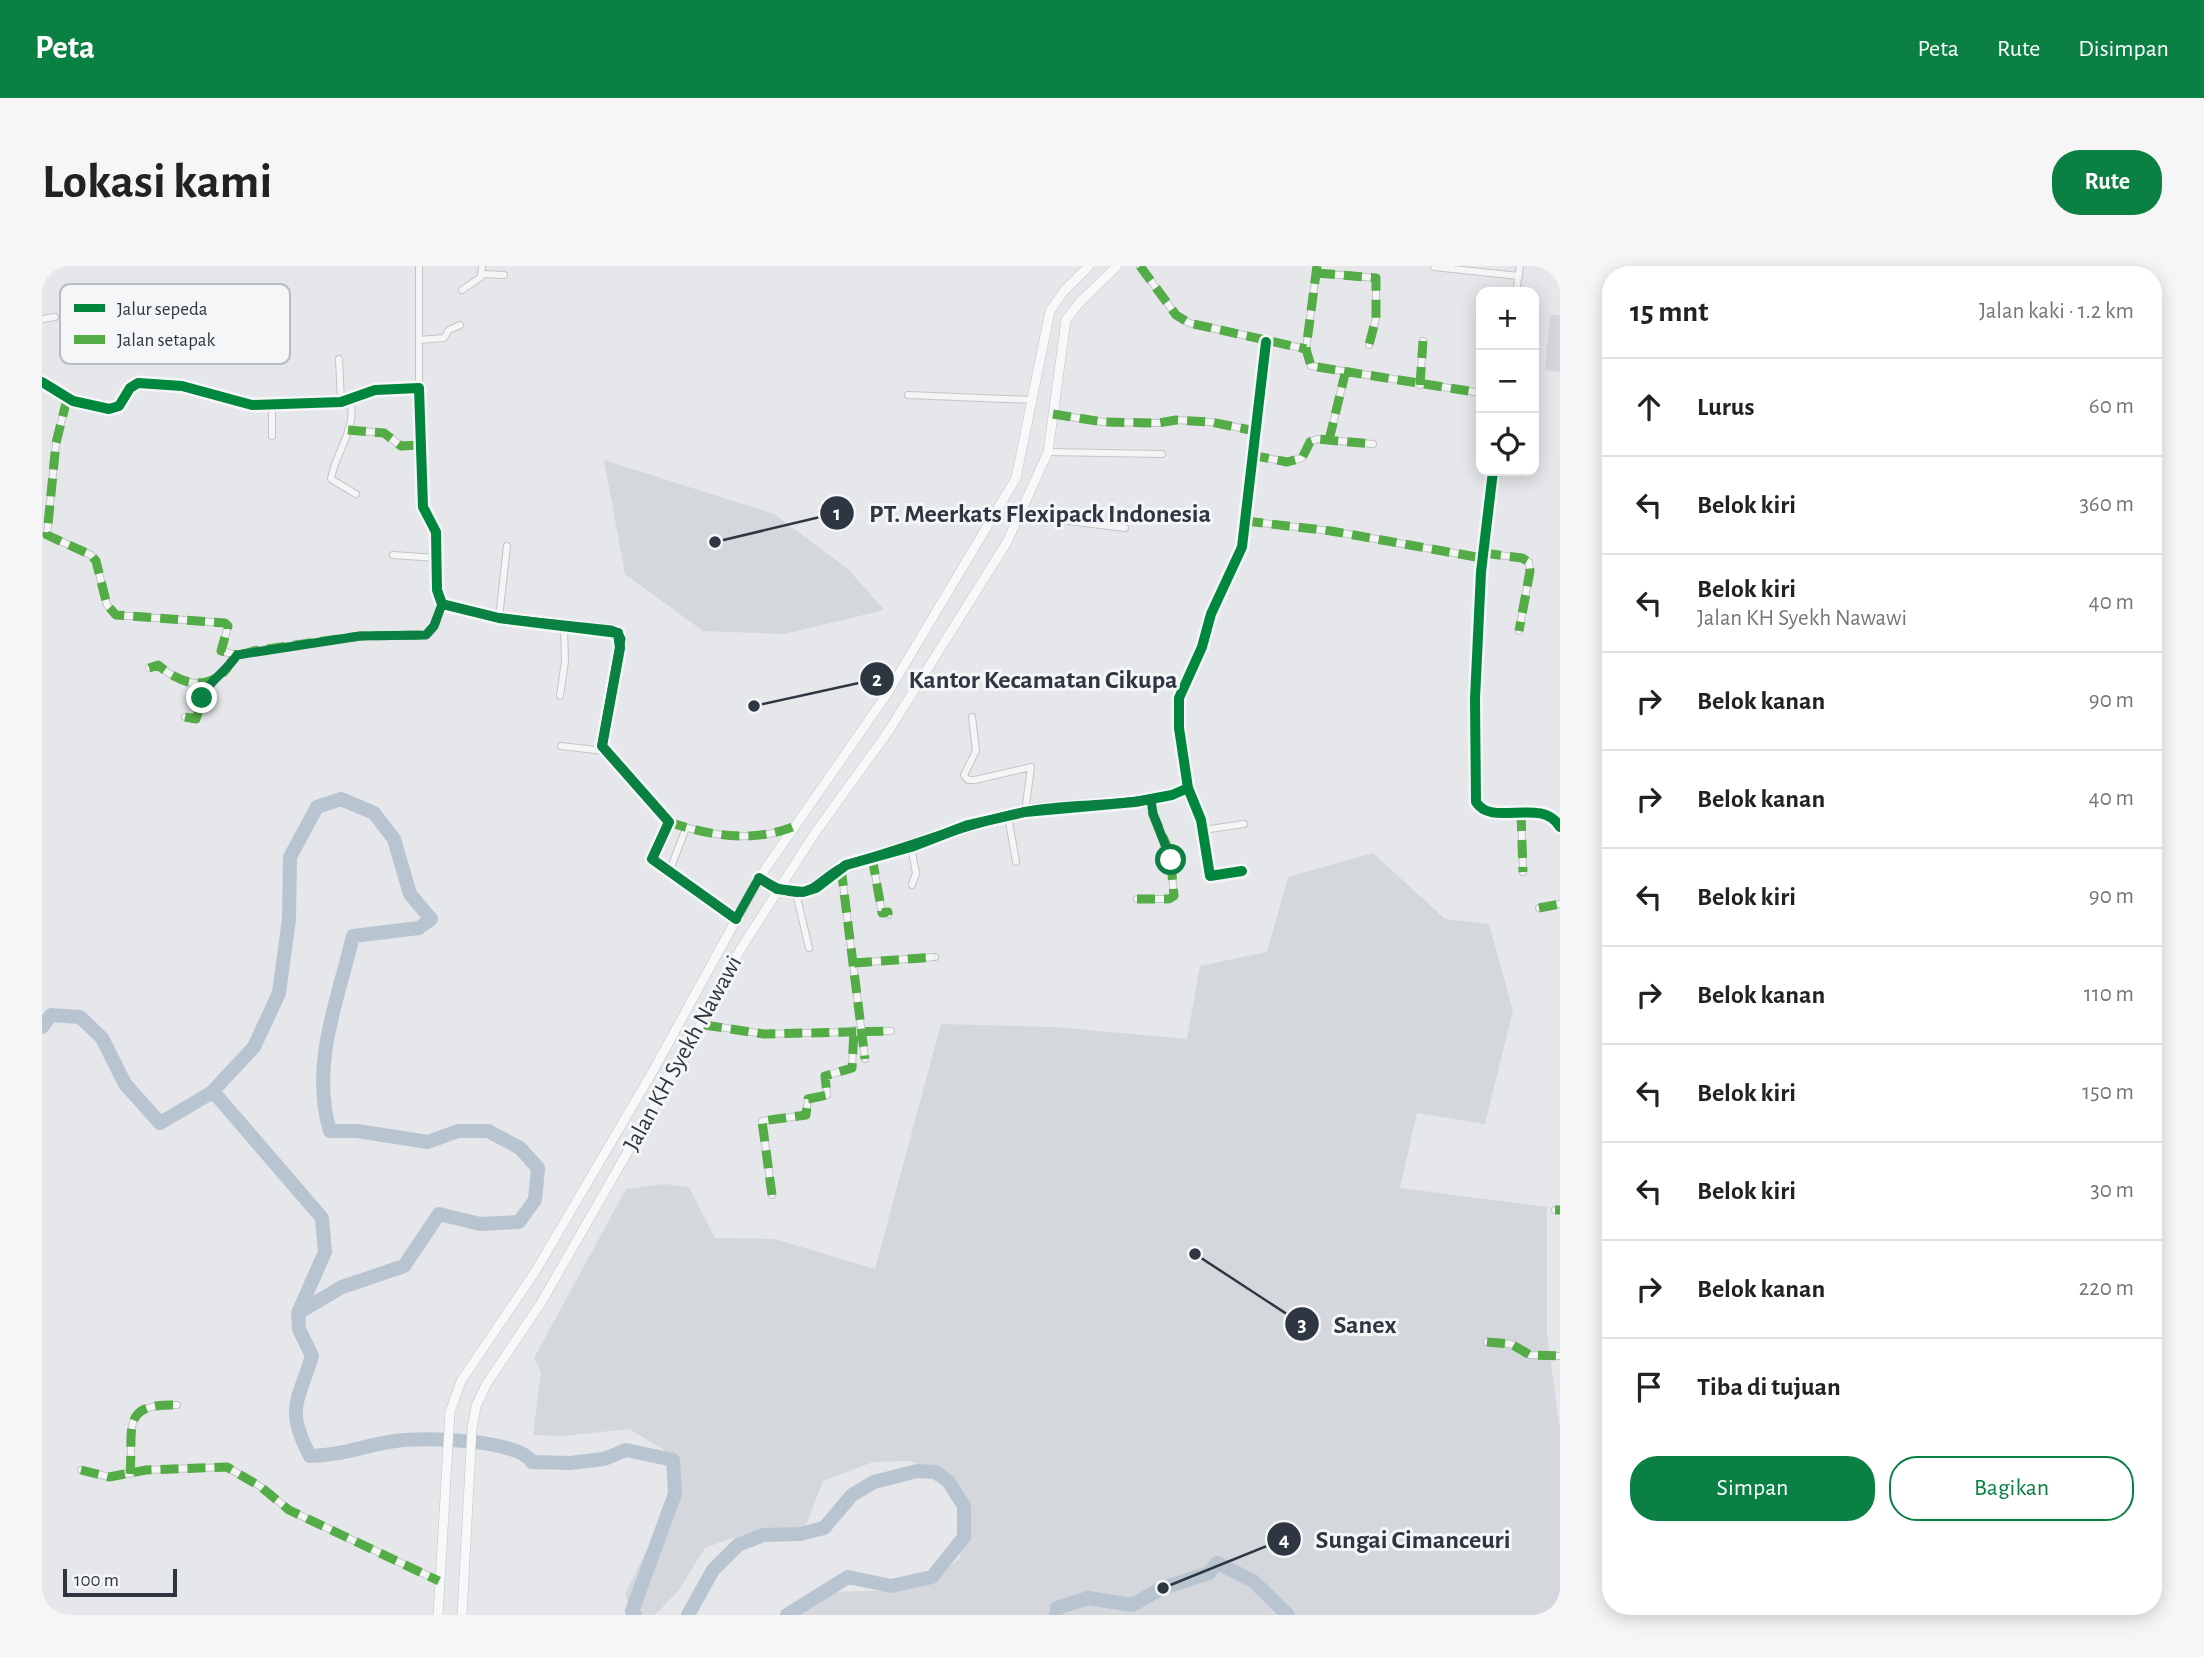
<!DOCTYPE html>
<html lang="id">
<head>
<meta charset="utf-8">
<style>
  body { margin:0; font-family:"Alegreya Sans",sans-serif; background:#f6f6f6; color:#222 }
  .controls { position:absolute; right:21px; top:21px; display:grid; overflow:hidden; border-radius:14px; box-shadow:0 4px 18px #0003 }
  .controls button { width:63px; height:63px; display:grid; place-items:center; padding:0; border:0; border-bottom:2px solid #e0e0e0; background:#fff; color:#222; font:35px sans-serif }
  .scale { position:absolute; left:21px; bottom:18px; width:114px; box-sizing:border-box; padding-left:7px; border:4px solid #2e3641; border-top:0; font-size:19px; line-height:24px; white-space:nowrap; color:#2e3641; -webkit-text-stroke:5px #f4f6f8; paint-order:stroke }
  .stop { position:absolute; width:21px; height:21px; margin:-16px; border:5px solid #0b8043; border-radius:50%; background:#fff }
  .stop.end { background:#0b8043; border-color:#fff; box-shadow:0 2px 7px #0008 }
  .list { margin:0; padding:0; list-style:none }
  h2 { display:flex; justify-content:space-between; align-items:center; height:91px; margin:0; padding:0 28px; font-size:30px }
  h2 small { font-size:23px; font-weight:400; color:#767676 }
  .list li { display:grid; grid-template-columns:46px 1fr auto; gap:21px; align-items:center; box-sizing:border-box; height:98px; padding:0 28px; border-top:2px solid #e0e0e0 }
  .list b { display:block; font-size:26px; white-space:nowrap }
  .list p { margin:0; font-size:23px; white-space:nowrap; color:#767676 }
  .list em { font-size:23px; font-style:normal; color:#767676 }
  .actions { display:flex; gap:14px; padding:21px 28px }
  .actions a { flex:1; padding:16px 0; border:2px solid #0b8043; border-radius:28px; text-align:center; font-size:24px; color:#0b8043 }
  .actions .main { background:#0b8043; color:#fff }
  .icon { flex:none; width:38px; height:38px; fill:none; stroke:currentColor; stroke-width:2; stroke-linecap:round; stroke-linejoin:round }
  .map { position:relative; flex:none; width:1518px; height:1349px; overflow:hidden; border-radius:28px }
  header { display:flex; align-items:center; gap:42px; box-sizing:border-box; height:98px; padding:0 35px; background:#0b8043; color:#fff }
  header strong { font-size:33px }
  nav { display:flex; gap:38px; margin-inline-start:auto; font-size:24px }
  .intro { display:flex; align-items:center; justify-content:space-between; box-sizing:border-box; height:168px; padding:0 42px }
  h1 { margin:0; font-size:49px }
  .button { padding:18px 32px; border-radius:28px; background:#0b8043; color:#fff; font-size:24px; font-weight:700 }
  main { display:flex; gap:42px; padding:0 42px }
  aside { flex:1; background:#fff; border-radius:28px; box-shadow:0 4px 18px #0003 }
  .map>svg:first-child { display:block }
</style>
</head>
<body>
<header>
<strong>Peta</strong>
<nav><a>Peta</a><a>Rute</a><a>Disimpan</a></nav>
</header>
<div class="intro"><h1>Lokasi kami</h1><a class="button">Rute</a></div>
<main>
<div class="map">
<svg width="1518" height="1349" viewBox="0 0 1518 1349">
  <rect width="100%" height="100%" fill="#e5e7ea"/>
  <!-- built -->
  <path fill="#d4d7dc" d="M1508,49H1518V106L1503,104Z
    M562,194L732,248L806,303L842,344L742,368L661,365L583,308Z
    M1331,587L1403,653L1447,658L1471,745L1443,858L1375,847L1358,922L1505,941V1068L1518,1164V1349H748L789,1326L857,1324L886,1318L918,1292L922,1261L914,1227L898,1208L869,1195L831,1196L781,1215L764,1259L745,1274L690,1272L663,1282L636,1325L613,1349L590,1348L583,1328L630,1234L635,1204L621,1183L587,1163L521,1170L491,1169L499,1106L492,1092L584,923L623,918L647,921L673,972L733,973L833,1003L899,758L1013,761L1145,773L1158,700L1225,686L1246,611Z"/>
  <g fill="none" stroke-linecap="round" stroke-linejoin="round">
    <!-- river -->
    <path stroke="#b8c5d1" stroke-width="14" d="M0,761L9,749L38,751L60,772L83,818L118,857L169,827L212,781L237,727L247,653L248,591L275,541L299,533L332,547L352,573L368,628L389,653L377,662L311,670C296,734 268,799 288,865H315L386,876L416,865H446L478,882L496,902L493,934L477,956L438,958L397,948L362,1000L300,1021L256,1047L257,1063L270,1090C256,1136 243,1143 268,1190C298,1190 324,1179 353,1175C380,1171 476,1173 490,1196L528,1197L562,1193L584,1184L631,1194L633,1228L590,1345L593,1349
      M169,827L175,830L280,952L283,986L256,1047
      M646,1349L671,1304L696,1279L721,1269L758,1268L782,1262L810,1229L832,1216L875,1205L893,1206L906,1215L922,1240V1271L890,1311L849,1320L806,1311L745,1349
      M1014,1349L1015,1342L1046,1332L1090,1339L1121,1322L1167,1307L1175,1297L1211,1315L1246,1349"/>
    <!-- minor casing -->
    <g stroke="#c4c5c8" stroke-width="8">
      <path id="minor" d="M377,0V122
        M1098,0L1134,49L1147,57L1264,83
        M1275,0L1264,83L1269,100L1439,127
        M1392,1L1477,10
        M1275,7L1334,12V52L1327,79
        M441,8L462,9
        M420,24L439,11L440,0
        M1474,26L1478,0
        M0,53L13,51
        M377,74L402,72L407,64L418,59
        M297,93L299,136
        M0,116L31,135L67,143L77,140L88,122L96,117L140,120L210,139L299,136L333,124L377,122L381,241L394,266L395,324L400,338L457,352L576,367L578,382L560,480L627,556L610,593L694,653
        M1378,119L1381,75
        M866,129L990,134
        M25,133L14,177L5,269L49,289L54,295L65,339L74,349L183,357L186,360L179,385L195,389
        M308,135C316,161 293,187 289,213L314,228
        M1011,148L1061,156L1116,157L1134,154L1169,156L1213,165
        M306,164L342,167L359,180L380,179
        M230,170V139
        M1287,174L1303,108
        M1006,186L1120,188
        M1209,189L1245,196L1260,192L1268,176L1275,173L1331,178
        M1451,205L1439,306L1433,433L1434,536C1450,562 1500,530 1518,561
        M978,249L1083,262
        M1203,255L1289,265L1440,292
        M1441,287L1480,292L1487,296L1488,305L1477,365
        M351,289L395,292
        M457,352L465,280
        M107,402L116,399C135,415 159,426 181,407C186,403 189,393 195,390C198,388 207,387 211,385L318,370L384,369L392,360L400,338
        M518,430L523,395L522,360
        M143,451L154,453L167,416
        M930,451L934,485L922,509L926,514H933L989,501L983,546
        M519,480L562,485
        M1146,522L1137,462V432L1160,381L1169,348L1200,281L1224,76
        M1479,547L1481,606
        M966,550L974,596
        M627,556C666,570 712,577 751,561
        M1161,564L1202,558
        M869,581L874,607L870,619
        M830,591L840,647L846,646V649
        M799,602L823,793
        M628,604L644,562
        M717,612L735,623L761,626L774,622L804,599L869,581L926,559L983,546L1093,536L1130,529L1146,522L1159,554L1168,610L1200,605
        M754,627L767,682
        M1095,633H1127L1132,630L1128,587L1111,548L1109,533
        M1497,642L1518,638
        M812,697L893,691
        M659,758L722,768L849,765
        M730,929L720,855L764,849L766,833L785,829L783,810L810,802L812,764
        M1513,944H1518
        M1445,1076L1469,1078L1488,1089L1518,1090
        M39,1204L67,1211L104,1204L185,1201L219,1221L247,1244L397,1315
        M88,1208C92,1163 77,1137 135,1139"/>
    </g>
    <!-- secondary casing -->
    <g stroke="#c4c5c8" stroke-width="10">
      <path id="secondary" d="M396,1349L408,1146L419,1115L493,1006L611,805L717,612L845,428L974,212L1008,45L1022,25L1047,0
        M420,1349L430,1163L434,1140L445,1117L499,1037L659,758L698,684L773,567L846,466L965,276L1006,186L1024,54L1037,37L1075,0"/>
    </g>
    <!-- minor -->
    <use href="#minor" stroke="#f5f5f6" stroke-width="6"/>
    <!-- secondary -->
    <use href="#secondary" stroke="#f7f8f8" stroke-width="9"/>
    <!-- quiet -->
    <path stroke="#54ac46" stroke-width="9" stroke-dasharray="18 9" stroke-linecap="butt" d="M1098,0L1134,49L1147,57L1264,83
      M1275,0L1264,83L1269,100L1439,127
      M1275,7L1334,12V52L1327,79
      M1378,119L1381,75
      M25,133L14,177L5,269L49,289L54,295L65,339L74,349L183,357L186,360L179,385L195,389
      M1011,148L1061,156L1116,157L1134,154L1169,156L1213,165
      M306,164L342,167L359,180L380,179
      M1287,174L1303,108
      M1209,189L1245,196L1260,192L1268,176L1275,173L1331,178
      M1203,255L1289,265L1440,292
      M1441,287L1480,292L1487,296L1488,305L1477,365
      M107,402L116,399C135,415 159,426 181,407C186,403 189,393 195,390C198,388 207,387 211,385L318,370L384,369L392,360L400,338
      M143,451L154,453L167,416
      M1479,547L1481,606
      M627,556C667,570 713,577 753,560
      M830,591L840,647L846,646V649
      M799,602L823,793
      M1095,633H1127L1132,630L1128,587L1111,548L1109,533
      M1497,642L1518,638
      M812,697L893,691
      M662,759L722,768L849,765
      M730,929L720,855L764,849L766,833L785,829L783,810L810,802L812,764
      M1513,944H1518
      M1445,1076L1469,1078L1488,1089L1518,1090
      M39,1204L67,1211L104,1204L185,1201L219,1221L247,1244L397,1315
      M88,1208C92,1163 77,1137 135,1139"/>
    <!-- cycleway casing -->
    <g stroke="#f4f6f8" stroke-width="15">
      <path id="cycleway" d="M0,116L31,135L67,143L77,140L88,122L96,117L140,120L210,139L299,136L333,124L377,122L381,241L394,266L395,324L400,338L457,352L576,367L578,382L560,480L627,556L610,593L694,653
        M1451,205L1439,306L1433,433L1434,536C1450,562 1500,530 1518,561
        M1146,522L1137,462V432L1160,381L1169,348L1200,281L1224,76
        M717,612L735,623L761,626L774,622L804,599L869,581L926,559L983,546L1093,536L1130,529L1146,522L1159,554L1168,610L1200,605"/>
    </g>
    <!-- cycleway -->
    <use href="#cycleway" stroke="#00873e" stroke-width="10"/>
  </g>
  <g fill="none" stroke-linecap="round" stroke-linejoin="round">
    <!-- route -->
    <path stroke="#0b8043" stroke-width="9" d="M160,432C167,414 184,406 195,389L318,370L384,369L392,360L400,338L457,352L569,364L576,367L579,373L560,480L627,556L610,593L694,653L717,612C774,648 771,607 817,595C872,579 924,558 981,546C1023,537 1067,541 1109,533L1111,548L1129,594"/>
  </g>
  <g text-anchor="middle" stroke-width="6" stroke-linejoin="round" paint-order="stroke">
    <!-- street labels -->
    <g font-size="24" fill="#2e3641" stroke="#f4f6f8">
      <text transform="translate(640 787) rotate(-61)" y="8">Jalan KH Syekh Nawawi</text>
    </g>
  </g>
  <!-- legend -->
  <rect x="18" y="18" width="230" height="80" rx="10" fill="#f4f6f8" stroke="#b9bcc1" stroke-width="2"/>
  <rect x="32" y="38" width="31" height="8" fill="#00873e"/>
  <rect x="32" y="69" width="31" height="9" fill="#54ac46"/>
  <g font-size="19" fill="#2e3641">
    <text x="75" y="49">Jalur sepeda</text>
    <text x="75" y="80">Jalan setapak</text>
  </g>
  <!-- callouts -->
  <path fill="none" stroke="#2e3641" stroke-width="2.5" d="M673 276L795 247M712 440L835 413M1153 988L1260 1058M1121 1322L1242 1273"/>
  <g fill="#2e3641" stroke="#f4f6f8" stroke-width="2.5">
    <circle cx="673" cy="276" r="7"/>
    <circle cx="712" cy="440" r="7"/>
    <circle cx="1153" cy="988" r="7"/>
    <circle cx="1121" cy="1322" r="7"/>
    <circle cx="795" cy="247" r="18"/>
    <circle cx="835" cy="413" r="18"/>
    <circle cx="1260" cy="1058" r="18"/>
    <circle cx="1242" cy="1273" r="18"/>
  </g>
  <g font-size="21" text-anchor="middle" font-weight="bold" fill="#fff">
    <text x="795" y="254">1</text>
    <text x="835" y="420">2</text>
    <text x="1260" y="1065">3</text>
    <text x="1242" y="1280">4</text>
  </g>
  <g font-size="26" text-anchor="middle" font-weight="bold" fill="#2e3641" stroke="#f4f6f8" stroke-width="6" stroke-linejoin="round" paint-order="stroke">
    <text x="998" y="256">PT. Meerkats Flexipack Indonesia</text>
    <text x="1001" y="422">Kantor Kecamatan Cikupa</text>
    <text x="1323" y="1067">Sanex</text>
    <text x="1371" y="1282">Sungai Cimanceuri</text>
  </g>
</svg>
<div class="controls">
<button>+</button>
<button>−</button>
<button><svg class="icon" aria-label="locate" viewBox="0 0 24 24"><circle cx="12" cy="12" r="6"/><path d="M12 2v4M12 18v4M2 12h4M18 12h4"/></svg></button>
</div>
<div class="scale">100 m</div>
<div class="stop" style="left:1129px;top:594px"></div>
<div class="stop end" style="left:160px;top:432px"></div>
</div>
<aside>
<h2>15 mnt<small>Jalan kaki · 1.2 km</small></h2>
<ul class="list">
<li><svg class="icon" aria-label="ahead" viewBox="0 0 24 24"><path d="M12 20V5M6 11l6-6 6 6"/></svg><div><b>Lurus</b></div><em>60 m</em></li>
<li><svg class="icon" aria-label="left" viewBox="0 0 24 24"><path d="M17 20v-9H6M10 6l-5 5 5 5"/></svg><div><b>Belok kiri</b></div><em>360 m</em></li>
<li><svg class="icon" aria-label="left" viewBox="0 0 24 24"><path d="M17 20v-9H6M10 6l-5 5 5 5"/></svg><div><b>Belok kiri</b><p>Jalan KH Syekh Nawawi</p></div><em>40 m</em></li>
<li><svg class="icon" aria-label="right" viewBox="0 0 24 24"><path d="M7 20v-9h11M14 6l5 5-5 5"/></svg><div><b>Belok kanan</b></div><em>90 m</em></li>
<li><svg class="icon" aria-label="right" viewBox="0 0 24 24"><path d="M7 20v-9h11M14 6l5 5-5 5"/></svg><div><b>Belok kanan</b></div><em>40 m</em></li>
<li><svg class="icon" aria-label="left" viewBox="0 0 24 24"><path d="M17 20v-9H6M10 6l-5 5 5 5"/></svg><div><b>Belok kiri</b></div><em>90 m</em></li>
<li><svg class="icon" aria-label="right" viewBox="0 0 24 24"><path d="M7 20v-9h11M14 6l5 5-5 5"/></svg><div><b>Belok kanan</b></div><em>110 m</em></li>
<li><svg class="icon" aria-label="left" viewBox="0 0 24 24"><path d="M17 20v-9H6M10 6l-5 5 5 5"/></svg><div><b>Belok kiri</b></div><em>150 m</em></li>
<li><svg class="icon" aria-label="left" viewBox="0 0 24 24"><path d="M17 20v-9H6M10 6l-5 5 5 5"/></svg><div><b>Belok kiri</b></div><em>30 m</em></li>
<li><svg class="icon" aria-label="right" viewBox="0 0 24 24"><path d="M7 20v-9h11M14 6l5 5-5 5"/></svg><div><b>Belok kanan</b></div><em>220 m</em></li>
<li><svg class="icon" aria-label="arrive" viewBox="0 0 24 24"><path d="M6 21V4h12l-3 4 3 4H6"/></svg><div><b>Tiba di tujuan</b></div></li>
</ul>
<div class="actions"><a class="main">Simpan</a><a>Bagikan</a></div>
</aside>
</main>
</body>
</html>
